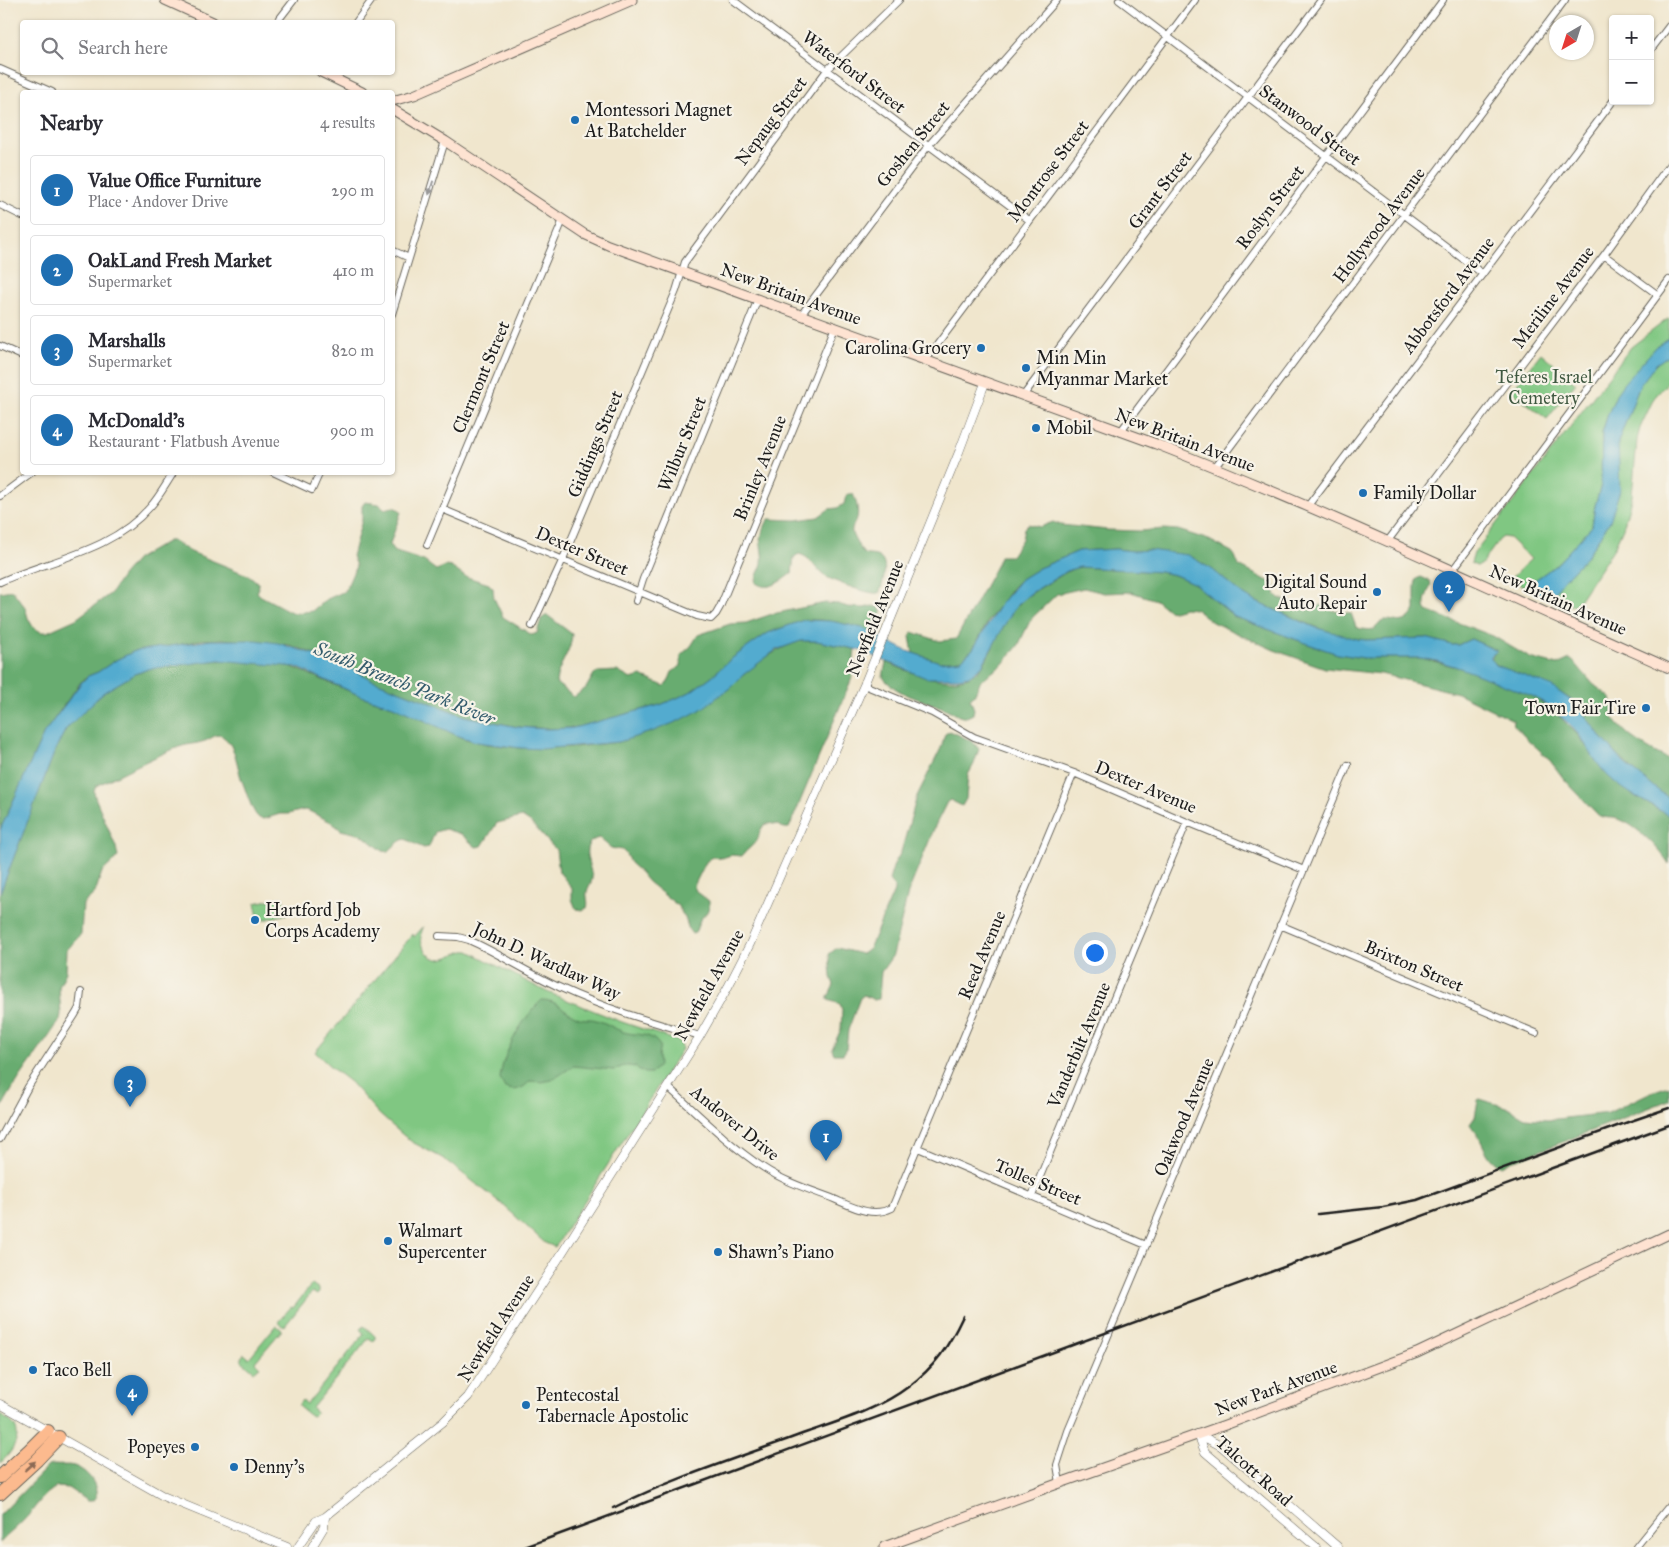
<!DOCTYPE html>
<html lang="en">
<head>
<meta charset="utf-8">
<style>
  body { margin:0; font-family:"IM FELL Great Primer",serif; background:#f2f2f3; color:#2b2b33 }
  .controls { position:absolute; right:15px; top:15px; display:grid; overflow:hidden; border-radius:5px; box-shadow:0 1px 4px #0004 }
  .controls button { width:45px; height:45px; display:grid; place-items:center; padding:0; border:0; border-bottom:1px solid #e1e1e2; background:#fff; color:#2b2b33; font:25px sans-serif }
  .compass { position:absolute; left:1549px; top:15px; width:45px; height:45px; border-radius:50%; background:#fff; box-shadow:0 1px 4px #0004; rotate:219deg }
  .you { position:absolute; left:1094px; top:952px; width:18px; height:18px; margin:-12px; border:4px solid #fff; border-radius:50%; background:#1a73e8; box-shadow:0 0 0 8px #1a73e833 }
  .badge { display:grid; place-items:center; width:32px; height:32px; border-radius:50%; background:#1f6fb2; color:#fff; font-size:16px; font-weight:700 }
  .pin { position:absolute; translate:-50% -41px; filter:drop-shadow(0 1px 2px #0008) }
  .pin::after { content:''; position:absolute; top:26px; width:18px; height:15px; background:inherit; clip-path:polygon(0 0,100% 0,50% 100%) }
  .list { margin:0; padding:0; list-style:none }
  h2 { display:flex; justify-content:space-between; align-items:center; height:65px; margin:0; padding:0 20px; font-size:21px }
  h2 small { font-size:16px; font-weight:400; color:#7c7c81 }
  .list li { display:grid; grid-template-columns:32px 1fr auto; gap:15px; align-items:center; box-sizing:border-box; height:70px; margin:0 10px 10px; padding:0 10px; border:1px solid #e1e1e2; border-radius:5px }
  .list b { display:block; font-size:19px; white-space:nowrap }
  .list p { margin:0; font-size:16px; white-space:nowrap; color:#7c7c81 }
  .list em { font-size:16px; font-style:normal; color:#7c7c81 }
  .icon { flex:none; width:28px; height:28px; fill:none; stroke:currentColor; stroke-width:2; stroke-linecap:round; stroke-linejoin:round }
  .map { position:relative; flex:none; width:1669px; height:1547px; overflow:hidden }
  .search { position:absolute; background:#fff; box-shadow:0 1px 4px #0004; left:20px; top:20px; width:375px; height:55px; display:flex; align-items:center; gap:12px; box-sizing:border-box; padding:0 18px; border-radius:5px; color:#7c7c81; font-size:19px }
  .panel { position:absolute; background:#fff; box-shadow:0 1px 4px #0004; left:20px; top:90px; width:375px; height:385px; border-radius:5px }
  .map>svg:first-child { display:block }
</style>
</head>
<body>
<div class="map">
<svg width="1669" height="1547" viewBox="0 0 1669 1547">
  <rect width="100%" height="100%" fill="#f7f3e8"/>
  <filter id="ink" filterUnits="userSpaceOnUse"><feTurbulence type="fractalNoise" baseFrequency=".02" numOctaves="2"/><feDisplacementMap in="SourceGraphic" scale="10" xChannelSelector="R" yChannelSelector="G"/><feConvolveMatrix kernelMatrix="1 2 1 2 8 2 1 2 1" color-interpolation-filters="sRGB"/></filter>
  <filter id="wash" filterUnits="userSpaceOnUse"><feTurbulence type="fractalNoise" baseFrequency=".0096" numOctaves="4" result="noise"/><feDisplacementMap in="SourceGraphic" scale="20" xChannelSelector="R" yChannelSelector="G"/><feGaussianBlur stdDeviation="1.12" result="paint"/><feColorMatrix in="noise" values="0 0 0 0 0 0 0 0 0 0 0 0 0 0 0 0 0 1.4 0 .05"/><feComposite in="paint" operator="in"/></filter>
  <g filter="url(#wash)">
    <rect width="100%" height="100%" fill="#f0e6cd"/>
    <!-- green -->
    <path fill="#80c782" stroke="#4e724f" d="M1669,318V337L1658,345L1617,393L1608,414L1602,433L1601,485L1595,506L1592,526L1556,565L1525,587L1512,581L1511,578L1531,559L1509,538L1503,537L1499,540L1481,565L1476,566L1471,563L1474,553L1631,347Z
      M1541,353L1576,383L1547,419L1511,391Z
      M1669,355V381L1654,398L1640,428L1637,440L1632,496L1623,528L1614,548L1576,605C1567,606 1559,604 1551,598L1561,583L1587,556L1610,521L1618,442L1640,385L1656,364Z
      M283,897L287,914L259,921L255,903Z
      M424,926C420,933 420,941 424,948C438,972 454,949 469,951L547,992L622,1022L681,1042L682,1049L555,1247L545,1243L502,1204L444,1159L412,1142L403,1135L379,1114L350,1082L333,1069L315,1052L413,934L414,937Z
      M312,1284L319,1289V1293L317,1295L312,1292L284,1327L278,1322L291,1307L293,1308Z
      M276,1325L282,1330L255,1362L260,1367L254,1371L242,1361L241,1357L244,1354L249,1358Z
      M364,1326L375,1336V1340L373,1341L369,1338L312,1408L316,1413L313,1416L309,1415L299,1407V1404L302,1400L307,1404L364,1334L360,1329Z
      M0,1415C4,1418 10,1420 14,1425C23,1438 10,1455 0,1463Z"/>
    <!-- forest -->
    <path fill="#68ac70" stroke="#426446" d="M848,494H853C856,500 859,511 857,518C855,523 851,527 852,533C854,540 860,548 864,554C869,556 875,554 880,558C889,564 883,585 879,593C869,595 832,581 823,575C814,568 811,557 799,554L794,557L792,573C781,581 769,592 756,583C756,576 758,573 761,567C764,558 761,548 760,538C764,532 764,525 769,519L796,520L818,517L829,509L837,508L844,504L846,496Z
      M365,502L379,504L385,509L393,507L400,510L401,512L390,544L393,551L424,561L436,570L446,566L451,567L464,576L489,584L493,588L494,598L503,617L532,635L537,633L541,619L547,615L572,634C572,652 557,665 556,683L574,697L586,688L594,674L598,672L617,671L631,679L641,676L664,686L668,682L672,672L681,666V655L691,646L698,635L730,624L746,623L772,614L825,603L838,604L848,607L864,608L872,606L879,607L882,612L872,631L836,622L820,620H804L768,633L731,659L712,676L690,692L675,699L660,705L579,727L557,729L518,727L464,716L370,679L342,663L289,645L222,639L200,640L178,645L135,651L116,660L98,672L88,676L80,683L44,733L0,830V592L12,590L25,607L28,618L33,627L41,632H47L76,619L111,593L123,575L137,559L168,541H173L191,552L250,576L258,583L259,588L257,592L261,596L291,612L296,613L312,611L325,600L345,591L356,566L352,556L362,520V506Z
      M1053,522L1061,525L1108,530L1140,531L1164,529L1178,530L1209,540L1232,552L1235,556L1239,566L1274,584L1276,589L1275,594L1279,598L1311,610L1321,605L1335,611L1351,613L1356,627L1361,629L1374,630C1376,628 1377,625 1379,623C1390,613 1402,633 1415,610V587L1416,579L1421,577L1428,580L1431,584C1429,592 1421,603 1427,611L1493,636L1530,658L1557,665L1570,659L1576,664L1593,684L1611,698L1613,708L1612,716C1625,736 1648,750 1669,759V798C1642,780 1619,759 1599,734C1589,722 1582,708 1570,699C1546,681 1516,679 1494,663L1491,659L1496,650L1471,639L1458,645H1452L1426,638L1366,640L1357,639L1323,630L1254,601L1238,591L1213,570L1193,558L1149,550L1133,551L1116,549L1079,551L1039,568L1021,579L1013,587L989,620L973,649L961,660L940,662L913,653L910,637L912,632L940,641L956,639L996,566L1000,556H1011L1022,539L1024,528L1028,524L1040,527Z
      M1080,567L1160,572L1175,575L1195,584L1235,617L1308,644L1338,654L1364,658H1421L1465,669L1536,698L1557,714L1577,734L1608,776L1633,795L1669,816V864C1660,849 1635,824 1618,819C1611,817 1605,819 1598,815L1564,779L1548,758L1525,737L1514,725L1513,720L1457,693L1381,674L1325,668L1274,650L1212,622L1195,609L1184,608L1173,611L1168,610L1156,600L1131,592L1104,593L1084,588L1057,594L1033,617L1030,621L1018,646L1001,666L981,680L974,695L970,698L974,709L973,714C969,716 966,718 962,717C957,716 953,712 948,710C929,701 896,696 883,677L886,662C911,673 962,695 983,665C994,648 1000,627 1013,611C1023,597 1038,589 1052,581C1062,575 1069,569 1080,567Z
      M801,641H817L855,649L852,678L789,828C782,829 780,825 774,824C759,821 761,835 756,841C752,847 746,850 742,856L731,855L722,858L712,857L706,862L694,886L696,891L709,901V907L707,912L700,920L695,933L692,934L689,930L685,918L677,905L648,882L638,870L630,863L626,854L622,850L611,848L599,838C578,843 590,864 592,876C593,882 588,886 587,892C586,897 589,902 587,908L582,910L576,909L572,899V888L559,872L556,850L531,823L522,817L497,823L482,846L476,847L461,834L445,829L435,832L429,847L424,848C403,840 408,832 388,852L383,851L362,835L341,830L331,822L309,811L304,810L288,814H280L264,819L259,818C252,813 246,790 242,781C237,768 236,744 222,736C216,733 211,739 205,741C197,744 187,744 179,747C151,758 123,773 96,786L94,791L95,797L116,847L118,857L102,872L95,893L83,904L81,934L67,950L66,972L59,987L61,1015L60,1020C40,1051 16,1079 0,1111V893L56,748L66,729L88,707L104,692L133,675L148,669L208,661L225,660L290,666L361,696L393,706L466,739L487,744L520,748L574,747L619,742L730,688C749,668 775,648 801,641Z
      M950,731L972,741L979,749L974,764L968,775L966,799L962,806L950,800L947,802L936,824L908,893L893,955L881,972L879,999L874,1000L864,995L860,998L848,1030L846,1050L843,1054H834L832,1049L841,1029L842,1010L840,1004L828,1000V997L834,985L831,977L829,954L837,948L862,954L869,949L894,891V886L889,880L894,864L901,852L917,796L941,748L945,734Z
      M542,1000C557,1000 564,1011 577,1017C583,1020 590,1018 596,1020C606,1022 612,1028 621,1031C635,1037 650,1030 660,1046L658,1056L659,1066L651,1073H645L635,1067L629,1066H624L614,1070L573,1066L552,1080L541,1082L530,1081C523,1089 515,1092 505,1088L500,1079C502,1054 523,1017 542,1000Z
      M1669,1086V1100L1527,1156L1511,1161L1502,1166C1488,1163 1484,1145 1477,1134C1475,1130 1472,1128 1470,1124L1475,1117L1478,1100L1480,1099L1506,1107L1525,1118L1548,1120L1608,1113L1651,1092Z
      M53,1465C60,1466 68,1464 74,1466C88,1471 98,1484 96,1498L92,1501H87L68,1488L57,1487C44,1493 35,1508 26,1518C18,1527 8,1534 0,1543V1515L48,1466Z"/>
    <!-- water -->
    <path fill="#52abcf" stroke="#376476" d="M1669,337V355L1656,364L1640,385L1618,442L1620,490L1610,521L1587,556L1561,583L1551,599L1524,588L1556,565L1592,526L1595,506L1601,485L1602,433L1608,414L1617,393L1623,384L1658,345Z
      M1116,549L1133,551L1149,550L1188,555L1213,570L1238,591L1254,601L1317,628L1357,639L1366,640L1426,638L1452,645H1458L1471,639L1497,651L1491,656V658L1496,665L1551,686L1569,699L1581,710L1598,733L1624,763L1655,788L1669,798V816C1649,803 1625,793 1608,776C1597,765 1590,751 1581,738C1572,725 1546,702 1532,696C1495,683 1460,664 1421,658H1364L1338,654L1308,644L1235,617L1195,584L1175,575L1160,572L1080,567L1069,570L1031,593L1018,604L1009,617L982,666L969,676L959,678H926L859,650L817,641H801L776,650L743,675L730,688L700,710L681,720L651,732L619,742L542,749L520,748L477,742L456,735L393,706L361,696L296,667L219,660L148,669L133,675L104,692L81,714L66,729L56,748L0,893V830L44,733L81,683L88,676L98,672L116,660L135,651L211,640H256L278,643L342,663L370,679L464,716L518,727L546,729L573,728L660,705L675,699L690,692L712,676L731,659L768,633L804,620L831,621L863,628L907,651L940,662L961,660L973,649L1001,603L1021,579L1039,568L1079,551Z"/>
  </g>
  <g filter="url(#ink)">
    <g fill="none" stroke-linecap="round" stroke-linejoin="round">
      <!-- minor casing -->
      <g stroke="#66635a" stroke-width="8">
        <path id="minor" d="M733,0L1029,220
          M1119,0L1483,274
          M277,22L294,0
          M356,22L372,0
          M1650,51L1669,26
          M0,69L52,92
          M0,205L22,216
          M392,250L409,258
          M1604,255L1658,295
          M392,314L445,141
          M801,315L928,146L1057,0
          M0,346L22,356
          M925,361L1195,0
          M1023,396L1321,0
          M1120,432L1443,0
          M1215,467L1565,0
          M273,472L312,490L320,472
          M0,496L32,472
          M1307,507L1613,101
          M442,509L697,616L711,619L716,614L720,607L835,327
          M1387,542L1604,255L1669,165
          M427,545L563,220
          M1452,571L1669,280
          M0,582C51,559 111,552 150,507C159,497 166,484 174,472
          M636,601L643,579L758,299
          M532,626L563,559L676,291L685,262L827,70L899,0
          M864,685L932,713L974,737L1074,773L1187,822L1304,870
          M1280,925L1536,1033
          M439,936L458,937L469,940C500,954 530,974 561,988C606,1009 652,1022 700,1036
          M668,1087C698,1114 730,1146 764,1168C785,1182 811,1190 834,1199C853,1207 872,1218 892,1208L1074,773
          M0,1139L28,1087L75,1015L79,1008L81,992
          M918,1148L1146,1245
          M1032,1196L1187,822
          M1060,1483L1057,1465L1068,1431L1348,765
          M1636,1547L1669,1506"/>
      </g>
      <!-- tertiary casing -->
      <g stroke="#66635a" stroke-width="9">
        <path id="tertiary" d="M0,1404L165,1497L287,1547
          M1198,1434L1221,1446L1338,1547
          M1198,1434L1205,1452L1316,1547
          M298,1547L316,1521L325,1517L443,1422L468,1397L557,1261L700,1036L728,987L750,944L864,685L959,452L985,383
          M312,1547L324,1527L325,1517"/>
      </g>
      <!-- secondary casing -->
      <g stroke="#66635a" stroke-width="11">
        <path id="secondary" d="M165,0L213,22
          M321,72L362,92
          M392,101L414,95L632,0
          M392,109L445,141L584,234L608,245L1156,444C1330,512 1498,592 1669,668
          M884,1547L1060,1483L1225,1425L1417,1353L1669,1234"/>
      </g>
      <!-- motorway casing -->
      <g stroke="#66635a" stroke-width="14">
        <path id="motorway" d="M0,1477L28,1451L48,1431
          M0,1494L37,1460L59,1437"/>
      </g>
      <!-- minor -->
      <use href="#minor" stroke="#fff" stroke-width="6"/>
      <!-- tertiary -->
      <use href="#tertiary" stroke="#fff" stroke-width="8"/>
      <!-- secondary -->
      <use href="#secondary" stroke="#fee3d2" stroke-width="9"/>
      <!-- motorway -->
      <use href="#motorway" stroke="#fcba8e" stroke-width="12"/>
      <!-- rail -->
      <path stroke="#1c1c1c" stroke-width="2.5" d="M1318,1214L1383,1207L1417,1200L1628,1122L1669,1108
        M613,1508C675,1477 743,1456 808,1432C842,1420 879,1409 908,1387C935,1367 949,1346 963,1316
        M525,1547L1669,1125"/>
    </g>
    <!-- one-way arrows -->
    <defs><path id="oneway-solid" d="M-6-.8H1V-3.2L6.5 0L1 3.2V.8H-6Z" transform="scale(1.25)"/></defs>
    <use fill="#999" href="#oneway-solid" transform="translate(431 188) rotate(107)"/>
    <use fill="#8c6b55" href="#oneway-solid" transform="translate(30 1466) rotate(-42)"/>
  </g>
  <!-- markers -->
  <g fill="#1f6fb2" stroke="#f7f3e8" stroke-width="2">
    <circle cx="575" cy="120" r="5"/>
    <circle cx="981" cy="348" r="5"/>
    <circle cx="1026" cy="368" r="5"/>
    <circle cx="1036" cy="428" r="5"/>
    <circle cx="1363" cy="493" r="5"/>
    <circle cx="1377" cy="592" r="5"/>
    <circle cx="1646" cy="708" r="5"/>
    <circle cx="255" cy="920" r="5"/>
    <circle cx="388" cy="1241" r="5"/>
    <circle cx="718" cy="1252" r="5"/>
    <circle cx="33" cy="1370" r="5"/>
    <circle cx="526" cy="1405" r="5"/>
    <circle cx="195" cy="1447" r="5"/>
    <circle cx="234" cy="1467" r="5"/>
  </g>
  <g text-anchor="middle" stroke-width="4.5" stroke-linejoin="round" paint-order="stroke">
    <!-- street labels -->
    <g font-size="18" fill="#1c1c1c" stroke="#f7f3e8">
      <text transform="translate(854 72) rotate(37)" y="6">Waterford Street</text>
      <text transform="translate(771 121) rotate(-53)" y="6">Nepaug Street</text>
      <text transform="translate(1310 125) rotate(37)" y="6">Stanwood Street</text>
      <text transform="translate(913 144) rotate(-51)" y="6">Goshen Street</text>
      <text transform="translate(1048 171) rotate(-53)" y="6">Montrose Street</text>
      <text transform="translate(1160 190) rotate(-53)" y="6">Grant Street</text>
      <text transform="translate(1270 207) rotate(-53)" y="6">Roslyn Street</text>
      <text transform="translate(1379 225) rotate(-53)" y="6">Hollywood Avenue</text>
      <text transform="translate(791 294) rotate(20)" y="6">New Britain Avenue</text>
      <text transform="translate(1448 295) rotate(-53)" y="6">Abbotsford Avenue</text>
      <text transform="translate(1553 297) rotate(-53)" y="6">Meriline Avenue</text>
      <text transform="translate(481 377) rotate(-67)" y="6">Clermont Street</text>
      <text transform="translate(1185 440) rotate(21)" y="6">New Britain Avenue</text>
      <text transform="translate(595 444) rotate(-67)" y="6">Giddings Street</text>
      <text transform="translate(682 444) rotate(-68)" y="6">Wilbur Street</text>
      <text transform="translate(760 468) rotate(-68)" y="6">Brinley Avenue</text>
      <text transform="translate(582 551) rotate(23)" y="6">Dexter Street</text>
      <text transform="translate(1558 600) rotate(24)" y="6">New Britain Avenue</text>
      <text transform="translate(875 618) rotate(-68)" y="6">Newfield Avenue</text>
      <text transform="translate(1146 787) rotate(23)" y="6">Dexter Avenue</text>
      <text transform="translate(982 955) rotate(-67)" y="6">Reed Avenue</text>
      <text transform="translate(547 961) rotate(25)" y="6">John D. Wardlaw Way</text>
      <text transform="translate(1414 966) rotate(23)" y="6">Brixton Street</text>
      <text transform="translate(709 985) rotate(-61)" y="6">Newfield Avenue</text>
      <text transform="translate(1079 1045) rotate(-67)" y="6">Vanderbilt Avenue</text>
      <text transform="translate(1184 1117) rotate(-67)" y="6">Oakwood Avenue</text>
      <text transform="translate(735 1123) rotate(39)" y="6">Andover Drive</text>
      <text transform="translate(1038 1182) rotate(23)" y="6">Tolles Street</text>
      <text transform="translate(496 1328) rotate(-57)" y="6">Newfield Avenue</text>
      <text transform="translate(1276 1388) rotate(-20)" y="6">New Park Avenue</text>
      <text transform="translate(1254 1471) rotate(42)" y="6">Talcott Road</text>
    </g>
    <!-- poi labels -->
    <g font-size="18" fill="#1c1c1c" stroke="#f7f3e8" text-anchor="start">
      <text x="585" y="116">Montessori Magnet<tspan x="585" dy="21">At Batchelder</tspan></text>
      <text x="971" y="354" text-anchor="end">Carolina Grocery</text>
      <text x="1036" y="364">Min Min<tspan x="1036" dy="21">Myanmar Market</tspan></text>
      <text x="1046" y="434">Mobil</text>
      <text x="1373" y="499">Family Dollar</text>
      <text x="1367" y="588" text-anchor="end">Digital Sound<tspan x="1367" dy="21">Auto Repair</tspan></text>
      <text x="1636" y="714" text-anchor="end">Town Fair Tire</text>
      <text x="265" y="916">Hartford Job<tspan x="265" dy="21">Corps Academy</tspan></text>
      <text x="398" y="1237">Walmart<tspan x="398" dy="21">Supercenter</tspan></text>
      <text x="728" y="1258">Shawn's Piano</text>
      <text x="43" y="1376">Taco Bell</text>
      <text x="536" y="1401">Pentecostal<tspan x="536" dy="21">Tabernacle Apostolic</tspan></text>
      <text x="185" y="1453" text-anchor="end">Popeyes</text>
      <text x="244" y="1473">Denny's</text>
    </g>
    <!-- park labels -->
    <g font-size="18" fill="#3f5840" stroke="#f7f3e8">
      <text x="1544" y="383">Teferes Israel<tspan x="1544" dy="21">Cemetery</tspan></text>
    </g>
    <!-- water labels -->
    <g font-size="19" font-style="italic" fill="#345c6d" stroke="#f7f3e8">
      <text transform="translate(405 683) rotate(22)" y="7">South Branch Park River</text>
    </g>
  </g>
</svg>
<div class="controls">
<button>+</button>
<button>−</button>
</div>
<svg class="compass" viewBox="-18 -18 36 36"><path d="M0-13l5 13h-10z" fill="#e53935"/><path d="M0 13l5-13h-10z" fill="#7c7c81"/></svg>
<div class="you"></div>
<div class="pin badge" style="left:826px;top:1161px">1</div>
<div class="pin badge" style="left:1449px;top:612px">2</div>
<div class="pin badge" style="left:130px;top:1107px">3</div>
<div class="pin badge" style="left:132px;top:1416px">4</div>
<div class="search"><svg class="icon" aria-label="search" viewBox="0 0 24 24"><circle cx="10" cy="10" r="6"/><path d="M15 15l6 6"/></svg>Search here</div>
<section class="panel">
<h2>Nearby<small>4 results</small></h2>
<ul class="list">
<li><span class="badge">1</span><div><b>Value Office Furniture</b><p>Place · Andover Drive</p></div><em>290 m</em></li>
<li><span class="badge">2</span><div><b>OakLand Fresh Market</b><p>Supermarket</p></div><em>410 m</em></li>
<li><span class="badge">3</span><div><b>Marshalls</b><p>Supermarket</p></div><em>820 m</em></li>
<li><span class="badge">4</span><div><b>McDonald's</b><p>Restaurant · Flatbush Avenue</p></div><em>900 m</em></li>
</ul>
</section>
</div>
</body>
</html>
